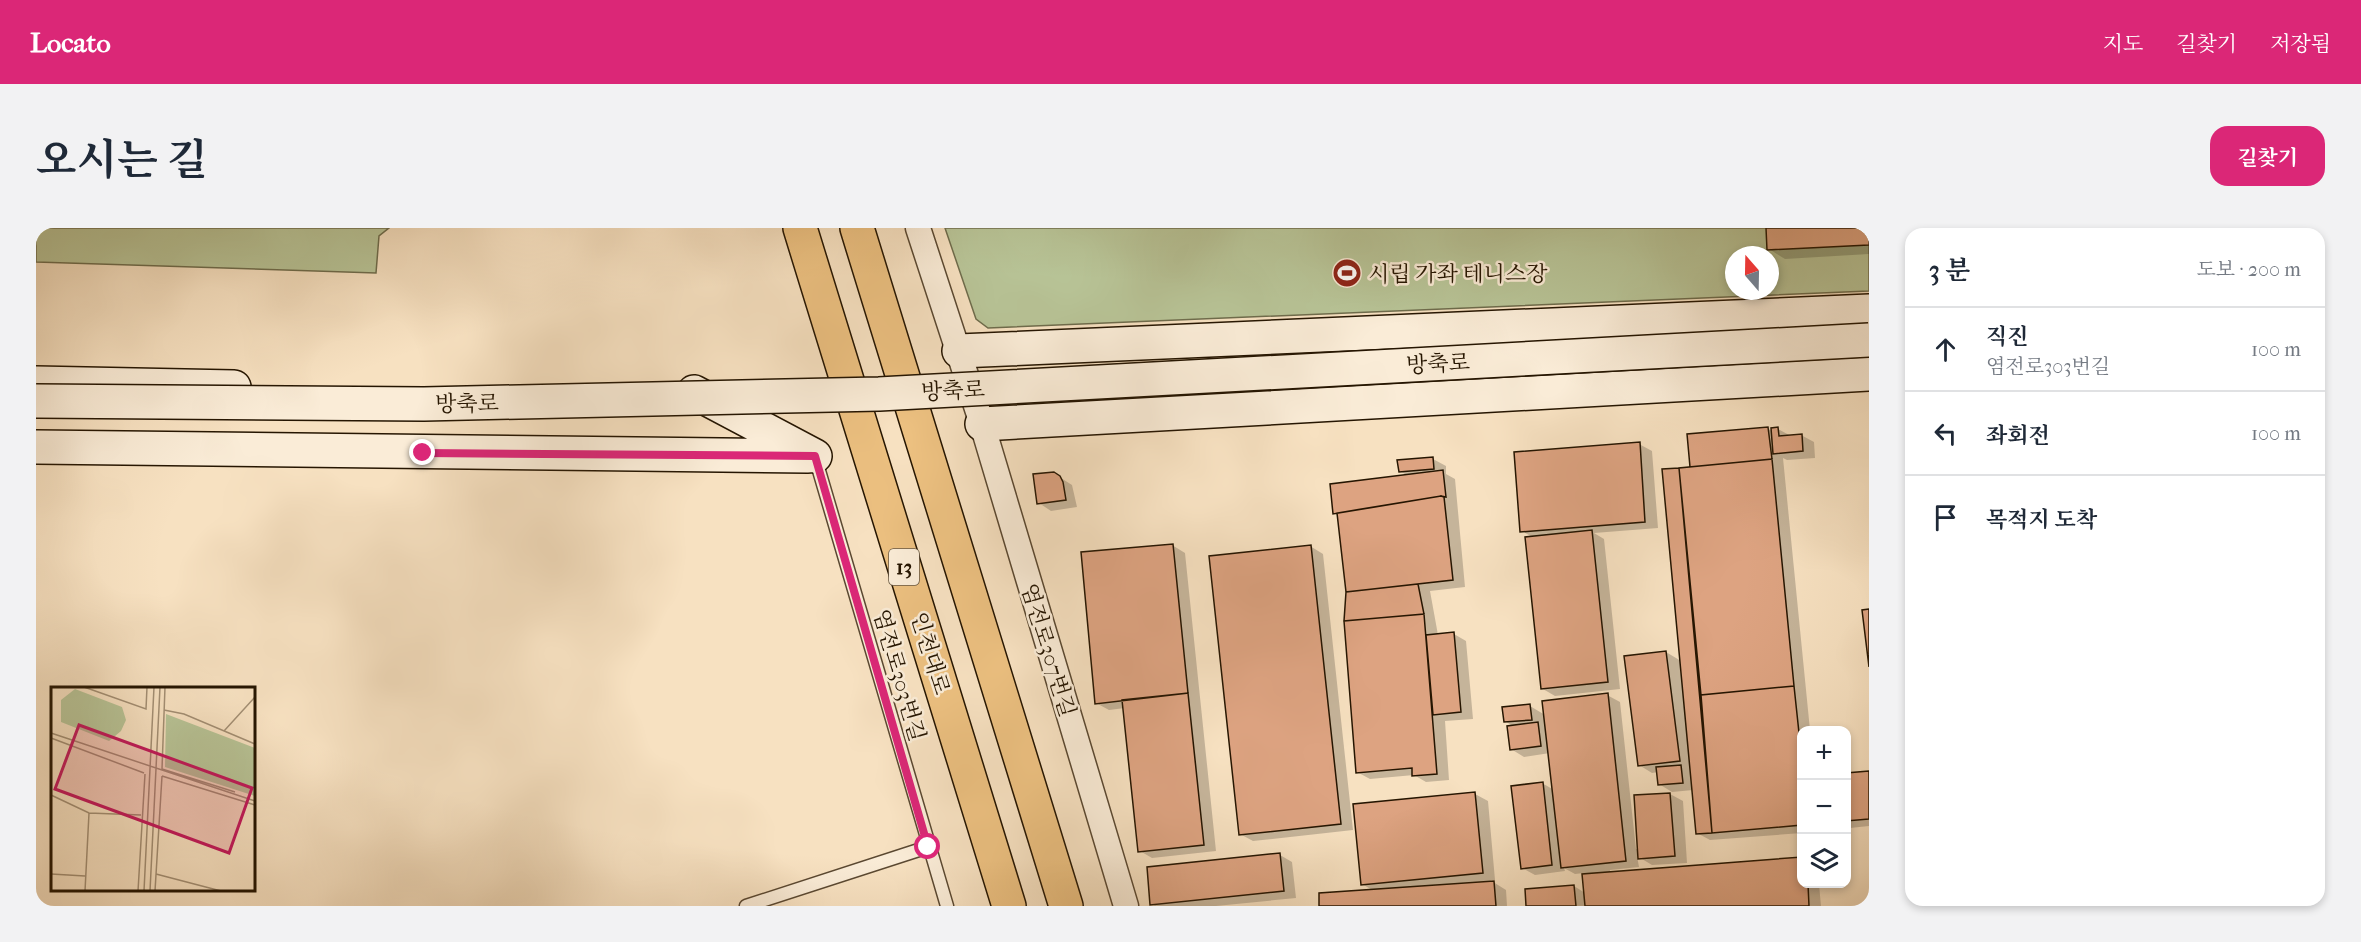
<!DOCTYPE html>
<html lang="ko">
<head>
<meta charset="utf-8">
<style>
  body { margin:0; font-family:"IM FELL French Canon","Noto Serif KR",serif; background:#f2f2f3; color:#1f2937 }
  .controls { position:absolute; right:18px; bottom:18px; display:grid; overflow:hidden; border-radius:12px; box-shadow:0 3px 9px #0003 }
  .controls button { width:54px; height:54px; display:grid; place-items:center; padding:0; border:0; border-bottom:2px solid #e0e1e3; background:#fff; color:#1f2937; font:30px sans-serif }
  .compass { position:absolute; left:1689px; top:18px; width:54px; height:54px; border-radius:50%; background:#fff; box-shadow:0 3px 9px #0003; rotate:340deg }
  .stop { position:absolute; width:18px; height:18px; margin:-14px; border:4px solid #db2777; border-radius:50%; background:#fff }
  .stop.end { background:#db2777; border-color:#fff; box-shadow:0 2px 6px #0008 }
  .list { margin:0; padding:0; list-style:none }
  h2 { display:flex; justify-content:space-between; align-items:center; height:78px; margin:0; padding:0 24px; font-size:26px }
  h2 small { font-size:20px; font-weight:400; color:#747a83 }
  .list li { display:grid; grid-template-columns:39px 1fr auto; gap:18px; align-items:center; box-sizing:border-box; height:84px; padding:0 24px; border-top:2px solid #e0e1e3 }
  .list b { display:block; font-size:22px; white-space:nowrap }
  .list p { margin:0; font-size:20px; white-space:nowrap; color:#747a83 }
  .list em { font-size:20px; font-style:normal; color:#747a83 }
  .icon { flex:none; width:33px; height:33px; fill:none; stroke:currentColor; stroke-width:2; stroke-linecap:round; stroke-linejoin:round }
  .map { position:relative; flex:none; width:1833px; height:678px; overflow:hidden; border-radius:18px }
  header { display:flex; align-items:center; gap:36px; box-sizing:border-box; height:84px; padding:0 30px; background:#db2777; color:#fff }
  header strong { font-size:28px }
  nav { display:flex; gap:33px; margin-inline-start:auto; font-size:21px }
  .intro { display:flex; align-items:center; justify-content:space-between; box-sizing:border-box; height:144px; padding:0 36px }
  h1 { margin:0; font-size:42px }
  .button { padding:15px 27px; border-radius:18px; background:#db2777; color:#fff; font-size:21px; font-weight:700 }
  main { display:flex; gap:36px; padding:0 36px }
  aside { flex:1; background:#fff; border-radius:18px; box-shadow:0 3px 9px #0003 }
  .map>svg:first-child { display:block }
</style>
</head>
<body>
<header>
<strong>Locato</strong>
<nav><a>지도</a><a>길찾기</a><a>저장됨</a></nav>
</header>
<div class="intro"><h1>오시는 길</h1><a class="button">길찾기</a></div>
<main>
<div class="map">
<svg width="1833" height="678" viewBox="0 0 1833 678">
  <rect width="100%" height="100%" fill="#f7e1c1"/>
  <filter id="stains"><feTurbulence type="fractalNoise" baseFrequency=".00333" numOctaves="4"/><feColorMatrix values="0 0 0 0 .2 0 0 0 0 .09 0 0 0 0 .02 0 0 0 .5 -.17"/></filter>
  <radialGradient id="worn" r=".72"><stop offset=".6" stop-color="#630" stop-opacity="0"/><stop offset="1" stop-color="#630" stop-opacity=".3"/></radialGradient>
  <!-- green -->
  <path fill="#b8c497" stroke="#6e6c4c" stroke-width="1.5" fill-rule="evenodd" d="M0,0H353L343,8L340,45L0,34Z
    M909,0H1833V63L952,100L940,91ZM1698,27H1734V63H1698Z"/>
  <!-- shadow -->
  <path fill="#0003" d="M1732,0H1833V26L1749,31L1733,21Z
    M1732,201L1737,203L1742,201L1755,208L1765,207L1778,214L1779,230L1751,232L1747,230L1774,502H1766V605L1674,612L1661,605L1657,562L1636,564L1623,556L1622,544L1616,545L1603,537L1590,429L1630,424L1645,433L1628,243L1656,241Z
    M1603,216L1616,223L1622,300L1558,305L1568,311L1584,461L1519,468L1507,461L1498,310L1486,303Z
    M1397,231L1410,238V246L1419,251L1429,359L1394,363L1402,407L1418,406L1430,413L1437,491L1409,493L1413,552L1390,554L1378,547L1334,551L1321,544L1311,364L1303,287L1298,285L1372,248L1364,243Z
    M1017,245L1036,257L1041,279L1015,283L1003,275Z
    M1136,317L1149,325L1180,623L1116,630L1104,623L1089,480L1073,482L1060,475Z
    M1274,318L1287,326L1317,602L1217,613L1204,606Z
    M1571,467L1584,474L1600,621H1603L1634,566L1647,573L1651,635L1616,637L1601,628L1603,639L1574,642V645L1783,656L1785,678H1492L1538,658L1549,665L1548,645L1539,646L1528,640L1529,643L1499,647L1486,640L1506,555L1518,562L1514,525L1488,529L1475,521L1478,499L1469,493L1494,478L1509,487Z
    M1833,544V598L1814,600L1810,598V546Z
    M1439,566L1452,573L1459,652H1454L1470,662L1471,678H1285L1338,663L1326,656Z
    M1244,627L1256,634L1260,670L1180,678H1119L1116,676Z"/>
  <!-- building -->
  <path fill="#dda381" stroke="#251501" stroke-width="1.5" d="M1730,0H1833V17L1731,22Z
    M1732,199L1736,231L1654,239L1651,206Z
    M1742,199L1743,208L1766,206L1767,223L1737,226L1735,200Z
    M1604,214L1609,294L1484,304L1478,224Z
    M1397,229L1398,241L1363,244L1361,232Z
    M1736,231L1758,458L1665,467L1643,240Z
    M1643,240L1676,605L1660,606L1626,241Z
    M1407,242L1410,269L1405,268L1297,286L1294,256Z
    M1018,244L1024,248L1027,254L1030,272L1001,276L997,246Z
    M1405,268L1408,269L1417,352L1310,364L1301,285Z
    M1556,302L1572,454L1505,461L1489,309Z
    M1137,316L1152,465L1059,476L1045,324Z
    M1275,317L1305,596L1203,607L1173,328Z
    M1382,356L1388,386L1308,393L1310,364Z
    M1833,381V439L1826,382Z
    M1388,386L1401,546L1376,548V540L1320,545L1308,393Z
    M1418,404L1425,484L1397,487L1390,407Z
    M1630,423L1644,533L1602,538L1588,428Z
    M1758,458L1766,533V597L1676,605L1665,467Z
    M1152,465L1168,617L1102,624L1086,472Z
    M1572,465L1590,633L1525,640L1506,473Z
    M1494,476L1496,492L1468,494L1466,479Z
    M1502,494L1505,518L1474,522L1471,498Z
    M1645,537L1647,555L1622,557L1620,539Z
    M1833,543V591L1810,593V545Z
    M1507,554L1516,637L1485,641L1475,558Z
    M1439,564L1447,645L1325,657L1317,576Z
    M1634,565L1639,628L1602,631L1598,567Z
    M1244,625L1248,663L1114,677L1111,639Z
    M1766,629V656H1772L1773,678H1549L1546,646Z
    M1458,653L1460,678H1283V665Z
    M1538,657L1540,678H1490L1489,661Z"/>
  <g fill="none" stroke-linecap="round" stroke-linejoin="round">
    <!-- service casing -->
    <g stroke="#5a4831" stroke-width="15">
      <path id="service" d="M779,229L911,678
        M710,678L892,619"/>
    </g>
    <!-- minor casing -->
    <g stroke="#5a4831" stroke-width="27">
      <path id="minor" d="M882,0L946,196L1090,678"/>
    </g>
    <!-- secondary casing -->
    <g stroke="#251501" stroke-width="36">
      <path id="secondary" d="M923,123L1833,83
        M0,155L198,159
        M658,164L779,228
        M946,196L1833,146
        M0,219L772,228"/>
    </g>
    <!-- trunk casing -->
    <g stroke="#251501" stroke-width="36">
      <path id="trunk" d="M764,0L973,678
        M821,0L1030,678"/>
    </g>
    <!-- service -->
    <use href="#service" stroke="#faecd7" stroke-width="12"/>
    <!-- minor -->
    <use href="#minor" stroke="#faecd7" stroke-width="24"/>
    <!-- secondary -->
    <use href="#secondary" stroke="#faecd7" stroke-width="33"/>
    <!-- trunk -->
    <use href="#trunk" stroke="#ecc080" stroke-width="33"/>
    <!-- secondary-bridge casing -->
    <g stroke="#251501" stroke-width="36" stroke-linecap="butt">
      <path id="secondary-bridge" d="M0,173L388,176L843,166L1833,112"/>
    </g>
    <!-- secondary-bridge -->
    <use href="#secondary-bridge" stroke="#faecd7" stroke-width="33"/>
  </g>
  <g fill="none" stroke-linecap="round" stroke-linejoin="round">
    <!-- route -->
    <path stroke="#db2777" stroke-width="8" d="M387,225L779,228L892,619"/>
  </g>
  <!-- icons -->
  <defs>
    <g id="stadium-disc" transform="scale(1.5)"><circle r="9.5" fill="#8f2418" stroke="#faecd7"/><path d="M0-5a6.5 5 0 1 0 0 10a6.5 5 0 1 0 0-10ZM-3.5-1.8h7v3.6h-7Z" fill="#fff"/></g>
  </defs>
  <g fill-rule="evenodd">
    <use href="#stadium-disc" x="1311" y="45"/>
  </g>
  <g text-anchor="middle" stroke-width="5" stroke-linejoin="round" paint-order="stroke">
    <!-- shield labels -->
    <rect fill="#faecd7" stroke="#655641" stroke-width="1.5" x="853" y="321" width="30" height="36" rx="4.5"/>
    <g font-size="21" font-weight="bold" fill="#251501">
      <text x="868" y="346">13</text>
    </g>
    <!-- poi labels -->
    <g font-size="22" fill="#251501" stroke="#faecd7" text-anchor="start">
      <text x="1332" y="53">시립 가좌 테니스장</text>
    </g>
    <!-- street labels -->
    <g font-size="22" fill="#251501" stroke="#faecd7">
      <text transform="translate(1402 135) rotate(-3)" y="8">방축로</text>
      <text transform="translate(917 162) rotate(-3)" y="8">방축로</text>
      <text transform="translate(431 175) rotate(-1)" y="8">방축로</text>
      <text transform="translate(1013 422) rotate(73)" y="8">염전로307번길</text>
      <text transform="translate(895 425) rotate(73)" y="8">인천대로</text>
      <text transform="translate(864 447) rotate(74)" y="8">염전로303번길</text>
    </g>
  </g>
  <!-- overview -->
  <g transform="translate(15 459)">
    <rect width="204" height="204" fill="#f7e1c1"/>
    <path d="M24,2L71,20L75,33L70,44L58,54L10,35V13ZM115,27L204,61V109L114,80Z" fill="#b8c497"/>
    <path fill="none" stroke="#a38f74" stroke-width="1.5" d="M33,0L95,22L96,0M113,23L133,27L204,57M173,44L204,10M0,46L204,114M0,51L93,86M111,82L114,0M111,82L184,105M111,89L204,118M0,108L38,126L90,128M0,187L34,189M105,187L170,204M34,204L38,126M87,204L94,87M93,204L103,0M99,204L109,0M104,204L111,89"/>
    <path fill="#c2185b" fill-opacity="0.15" stroke="#c2185b" stroke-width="3" d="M28,38L201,101L178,166L4,102Z"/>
    <rect width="204" height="204" fill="none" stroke="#251501" stroke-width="3"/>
  </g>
  <rect width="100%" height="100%" filter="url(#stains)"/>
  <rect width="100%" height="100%" fill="url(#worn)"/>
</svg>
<div class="controls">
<button>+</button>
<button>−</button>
<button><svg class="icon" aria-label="layers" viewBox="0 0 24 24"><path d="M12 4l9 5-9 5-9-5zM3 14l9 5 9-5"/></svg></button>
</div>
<svg class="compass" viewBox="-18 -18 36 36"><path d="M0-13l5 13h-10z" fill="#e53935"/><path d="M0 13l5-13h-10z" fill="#747a83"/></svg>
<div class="stop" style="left:892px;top:619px"></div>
<div class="stop end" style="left:387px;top:225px"></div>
</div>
<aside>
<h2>3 분<small>도보 · 200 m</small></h2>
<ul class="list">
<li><svg class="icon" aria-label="ahead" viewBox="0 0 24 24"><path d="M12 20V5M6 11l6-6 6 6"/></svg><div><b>직진</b><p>염전로303번길</p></div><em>100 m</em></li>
<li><svg class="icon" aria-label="left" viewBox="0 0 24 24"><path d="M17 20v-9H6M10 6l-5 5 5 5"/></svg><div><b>좌회전</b></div><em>100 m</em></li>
<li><svg class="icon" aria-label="arrive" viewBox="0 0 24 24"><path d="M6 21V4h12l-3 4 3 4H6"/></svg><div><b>목적지 도착</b></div></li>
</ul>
</aside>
</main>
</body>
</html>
